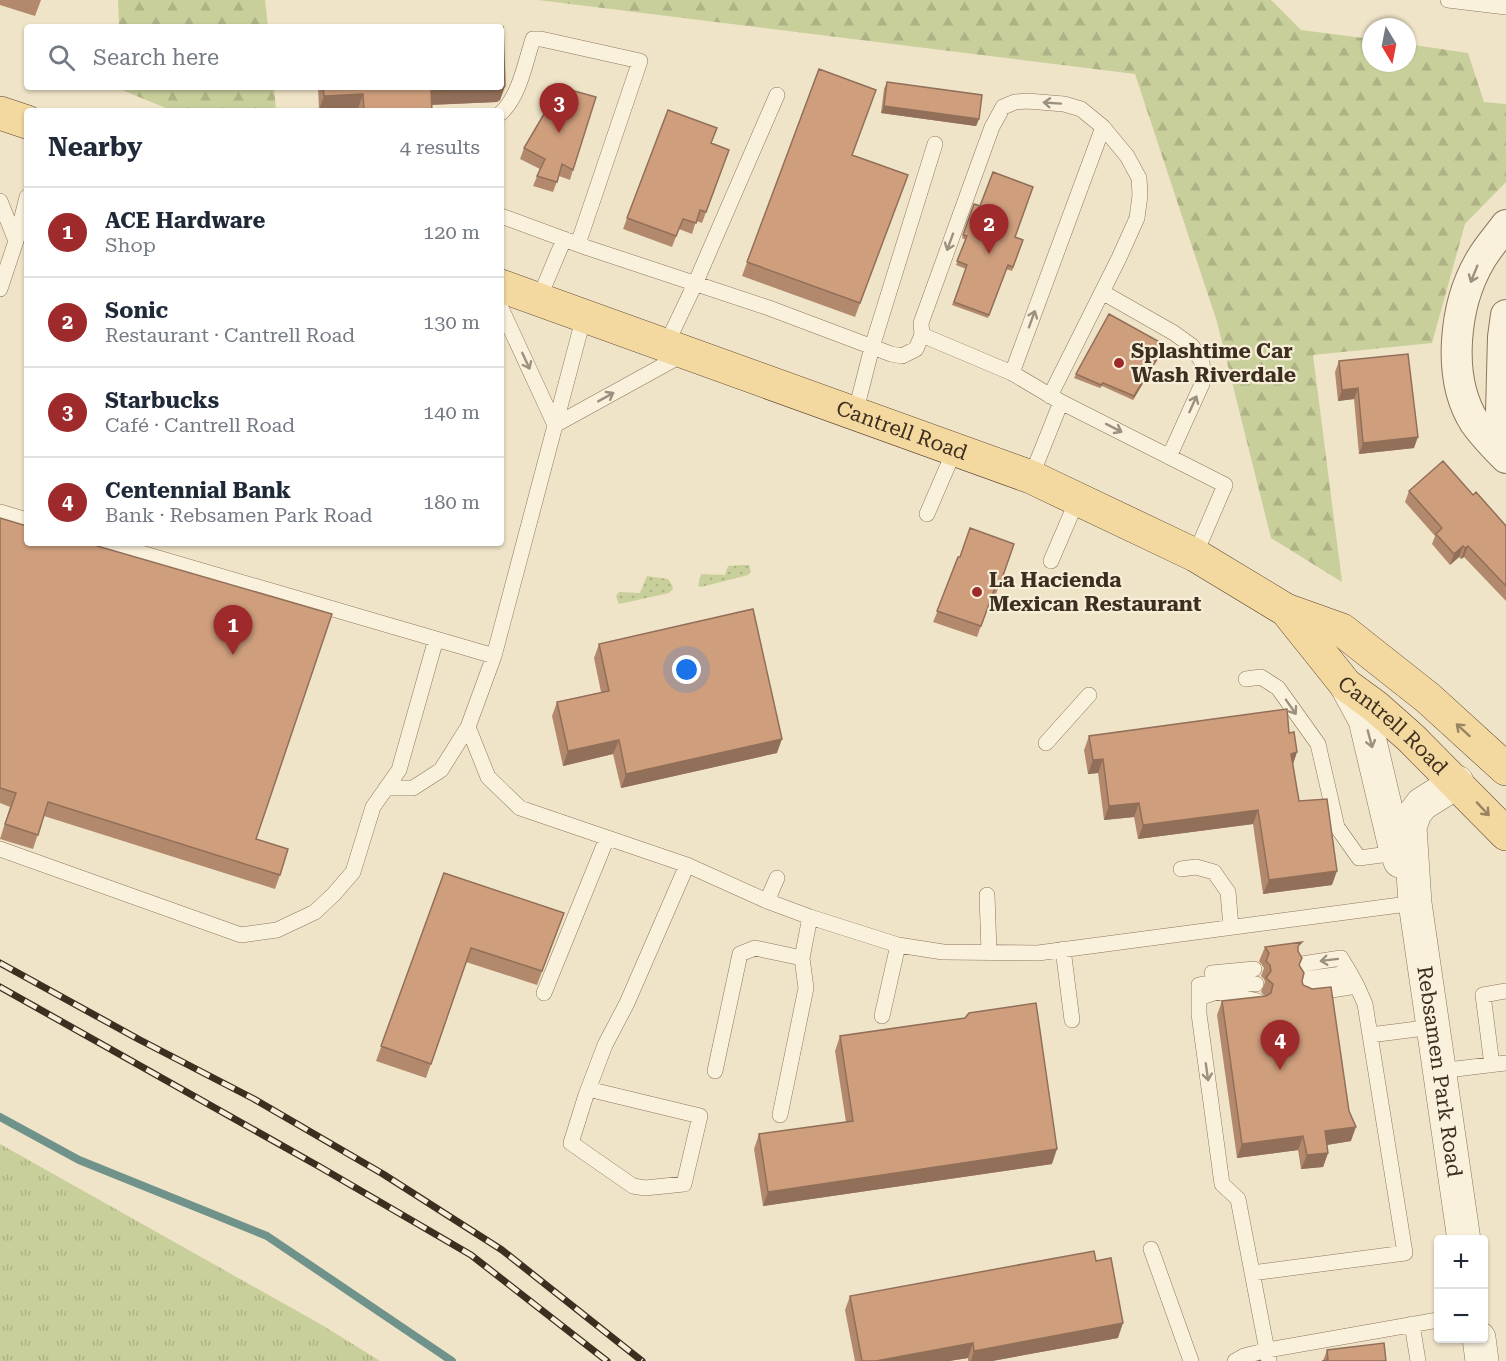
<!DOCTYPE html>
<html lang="en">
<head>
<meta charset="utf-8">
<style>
  body { margin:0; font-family:"Roboto Serif",serif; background:#f6f6f7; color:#1f2937 }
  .controls { position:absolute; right:18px; bottom:18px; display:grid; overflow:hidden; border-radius:6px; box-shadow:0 2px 4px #0004 }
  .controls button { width:54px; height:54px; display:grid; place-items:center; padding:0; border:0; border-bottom:2px solid #e0e1e3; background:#fff; color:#1f2937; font:30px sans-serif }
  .compass { position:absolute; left:1362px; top:18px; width:54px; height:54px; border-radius:50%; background:#fff; box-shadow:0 2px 4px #0004; rotate:170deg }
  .you { position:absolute; left:687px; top:670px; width:21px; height:21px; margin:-15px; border:4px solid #fff; border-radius:50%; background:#1a73e8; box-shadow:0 0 0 9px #1a73e833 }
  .badge { display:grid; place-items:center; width:39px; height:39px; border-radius:50%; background:#9e2a2b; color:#fff; font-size:20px; font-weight:700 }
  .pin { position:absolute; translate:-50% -50px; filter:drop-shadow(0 2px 3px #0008) }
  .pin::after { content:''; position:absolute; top:32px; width:21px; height:18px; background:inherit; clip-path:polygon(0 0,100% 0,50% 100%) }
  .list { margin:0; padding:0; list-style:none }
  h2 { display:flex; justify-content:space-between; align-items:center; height:78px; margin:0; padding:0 24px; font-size:26px }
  h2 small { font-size:20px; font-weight:400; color:#747a83 }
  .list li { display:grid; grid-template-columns:39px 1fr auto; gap:18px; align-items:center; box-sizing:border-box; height:90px; padding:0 24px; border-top:2px solid #e0e1e3 }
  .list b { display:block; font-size:22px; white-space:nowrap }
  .list p { margin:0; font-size:20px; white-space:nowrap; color:#747a83 }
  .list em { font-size:20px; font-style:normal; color:#747a83 }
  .icon { flex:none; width:33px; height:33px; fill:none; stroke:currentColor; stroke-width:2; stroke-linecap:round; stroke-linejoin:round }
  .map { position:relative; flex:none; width:1506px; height:1361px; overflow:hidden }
  .search { position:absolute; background:#fff; box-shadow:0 2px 4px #0004; left:24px; top:24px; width:480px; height:66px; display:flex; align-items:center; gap:15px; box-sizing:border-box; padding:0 21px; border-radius:6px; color:#747a83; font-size:22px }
  .panel { position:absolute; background:#fff; box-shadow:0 2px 4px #0004; left:24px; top:108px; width:480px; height:438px; border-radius:6px }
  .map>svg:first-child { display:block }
</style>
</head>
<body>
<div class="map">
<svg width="1506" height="1361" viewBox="0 0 1506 1361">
  <defs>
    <pattern id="grass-tufts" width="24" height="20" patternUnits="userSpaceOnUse" patternTransform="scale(1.5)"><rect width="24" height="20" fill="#c9cf9b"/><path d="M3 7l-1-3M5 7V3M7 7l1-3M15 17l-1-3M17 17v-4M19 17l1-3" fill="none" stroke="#aeb285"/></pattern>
    <pattern id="forest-firs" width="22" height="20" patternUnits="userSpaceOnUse" patternTransform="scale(1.5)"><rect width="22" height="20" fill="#c9cf9b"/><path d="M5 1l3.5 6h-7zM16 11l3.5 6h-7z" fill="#aeb285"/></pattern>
    <pattern id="park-dots" width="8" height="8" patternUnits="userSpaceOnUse" patternTransform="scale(1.5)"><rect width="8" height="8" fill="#c9cf9b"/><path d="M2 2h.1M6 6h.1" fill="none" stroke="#aeb285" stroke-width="1.8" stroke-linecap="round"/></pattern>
  </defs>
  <rect width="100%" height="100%" fill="#f0e4c8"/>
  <!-- grass -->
  <path fill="url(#grass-tufts)" d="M0,1144L322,1325L380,1361H0Z"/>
  <!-- forest -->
  <path fill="url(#forest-firs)" d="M118,0H265L268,27H119Z
    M538,0H1271L1301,30L1371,39V63H1407V44L1468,53L1484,102L1506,104V182L1465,224L1432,343L1313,355L1342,582L1271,538L1217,322L1135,74Z
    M122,87H274L276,111H173L122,90Z"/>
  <!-- park -->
  <path fill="url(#park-dots)" d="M742,565H749L751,572L748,575L701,587L698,586L701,574L725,575L728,566Z
    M647,576L668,579L672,585L673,589L669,593L619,604L616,596L619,592L640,593Z"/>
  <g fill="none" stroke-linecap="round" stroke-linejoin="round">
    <!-- stream -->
    <path stroke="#6f938a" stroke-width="8" d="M0,1117L79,1160L267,1236L452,1361"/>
    <!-- service casing -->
    <g stroke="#8d765c" stroke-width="16">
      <path id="service" d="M1448,0L1506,7
        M501,113C520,95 525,63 533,39H541L640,61L578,244
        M0,201L16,241
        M501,216L588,248L769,308L891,354L902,356L916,349L922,335L921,323L992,127L1003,107L1015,102L1027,101L1064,104L1081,109L1103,127L1127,156L1139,178L1140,195L1137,218L1119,258L1050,396
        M0,289L16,241L27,197
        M1102,292L1174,333L1192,346L1202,362L1203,373L1202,384L1169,457
        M538,301L564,239
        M501,308L555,425
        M584,316L494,656L468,727L488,777L520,808L687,865L767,901L810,917L898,945L943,952L1038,953L1415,903
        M922,335L1012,373L1061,402L1031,477
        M666,345L695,284L777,95
        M1012,373L1103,127
        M1061,402L1225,485L1195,555
        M855,414L872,347L935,144
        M555,425L684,354
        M0,512L27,520
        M927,514L955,449
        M107,543L494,656
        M1051,561L1078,498
        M1246,679L1261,677L1278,688L1318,744L1337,827L1359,858L1397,853
        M1046,743L1089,695
        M386,788H413L441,770L468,727
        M0,849L241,935L277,930L315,912L334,894L353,872L373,807L399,770L436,639
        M1181,869L1196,867L1214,872L1228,892L1231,927
        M987,895L989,952
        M767,901L777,878
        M1063,949L1072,1020
        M1302,964L1341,958L1350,973
        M1212,973L1254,969
        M1304,979L1350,973L1357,986
        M544,993L607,838
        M1199,998V985L1217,981L1256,984
        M1258,1001L1217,992L1199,998V1014L1222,1184L1238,1199L1269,1361
        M882,1016L898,945
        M1370,1035L1433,1027
        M1492,1065L1483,995L1506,991
        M715,1071L740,954L755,948L802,958
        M1439,1071L1506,1063
        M588,1089L700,1116L684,1184L645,1188L633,1186L571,1143L586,1095L605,1045L627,1003L687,865
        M780,1115L806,988L802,958L810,917
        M1151,1249L1191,1361
        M1252,1273L1405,1253L1365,1004L1357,986L1312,993
        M1412,1324L1418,1361
        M1235,1361L1244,1356L1268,1350L1438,1320"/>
    </g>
    <!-- minor casing -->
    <g stroke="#8d765c" stroke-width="32">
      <path id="minor" d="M1506,225C1498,236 1488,247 1481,259C1454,304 1446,378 1475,423C1484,436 1495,447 1506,458
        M1500,451L1503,337L1506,315"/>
    </g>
    <!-- tertiary casing -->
    <g stroke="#8d765c" stroke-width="34">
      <g id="tertiary">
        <path d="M1346,685L1365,720L1394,843L1400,861"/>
        <path id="s1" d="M1457,782L1422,804L1415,813L1410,827L1415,903L1464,1240"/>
        <path d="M1479,1338L1482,1361"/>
      </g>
    </g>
    <!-- primary casing -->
    <g stroke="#5b4430" stroke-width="34">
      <g id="primary">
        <path d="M0,113L27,122"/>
        <path id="s2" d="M501,286L1031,477L1195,555L1286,610L1342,630L1428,698L1506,769"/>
        <path id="s3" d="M1286,610L1346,685L1376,707L1411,738L1506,834"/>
      </g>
    </g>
    <!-- service -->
    <use href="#service" stroke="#faf1dc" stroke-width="15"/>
    <!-- minor -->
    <use href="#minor" stroke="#faf1dc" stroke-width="30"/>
    <!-- tertiary -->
    <use href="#tertiary" stroke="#faf1dc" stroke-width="33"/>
    <!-- primary -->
    <use href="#primary" stroke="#f3d9a0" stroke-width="33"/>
    <!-- rail casing -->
    <g stroke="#3d2e20" stroke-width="7">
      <path id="rail" d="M0,963L140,1040L254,1099L383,1174L502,1250L642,1361
        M0,987L320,1167L471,1255L607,1361"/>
    </g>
    <!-- rail -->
    <use href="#rail" stroke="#f7eed8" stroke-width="4.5" stroke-dasharray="14" stroke-linecap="butt"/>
  </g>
  <!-- wall -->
  <path fill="#b2896c" d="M0,0H41L35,16L0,5Z
    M819,69L852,155L908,175L855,317L742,276Z
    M887,82L979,119L976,126L881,113L884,89Z
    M505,86L500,100L497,102L431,105L432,111H358V109L319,110L318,87H501Z
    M668,110L711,143L729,150L702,223L696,221L692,234L679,229L672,247L623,229Z
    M524,148L573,170L570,180L559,176L553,192L533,186L540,169L520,159Z
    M974,204L1015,237L1023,240L1012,271L1006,269L988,318L952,305L966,269L956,265L966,240L962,238Z
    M1165,345L1133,400L1102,386L1100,388L1074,378L1076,374Z
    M1339,361L1414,448L1359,454L1354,399L1338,401L1335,372Z
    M1409,491L1473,495L1506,526V601L1464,557L1461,559L1459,557L1450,565L1432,544L1435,536L1405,502Z
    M0,518L256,839L280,875L275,889L44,816L33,849L0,839L10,807L0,803Z
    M1014,544L995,597L992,596L977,637L933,622L960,557Z
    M599,644L777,753L621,788L613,754L563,766L552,716L557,702L601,692L594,658Z
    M1289,733L1297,752L1293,764L1299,801L1332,885L1263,894L1253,824L1138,839L1134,817L1104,820L1098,773L1088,774L1084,750L1089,736Z
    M444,873L564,913L537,985L466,962L426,1078L376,1061Z
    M1265,947L1298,952L1302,981L1351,1141L1327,1145L1328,1153L1323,1167L1301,1169L1298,1150L1237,1158L1217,1015L1222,1001L1265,996L1261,992L1265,982L1264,979L1261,976L1264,968L1259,961Z
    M840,1036L1052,1164L763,1206L754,1149L759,1134L846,1122L835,1051Z
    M1096,1261L1118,1338L992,1361H968V1358L949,1361H855L845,1310L850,1296Z
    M1327,1350L1386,1361H1323Z"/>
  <!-- shaded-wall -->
  <path fill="#916f58" d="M505,86L500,100L497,102L426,105L431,91Z
    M363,94L358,109L319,110L324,96Z
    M884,106L979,119L976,126L881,113Z
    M1165,345L1164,349L1133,400L1134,396Z
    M1358,388L1354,399L1338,401L1342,390Z
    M1418,437L1414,448L1359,454L1363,443Z
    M1463,546L1459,557L1450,565L1454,554Z
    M1468,546L1464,557L1461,559L1465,548Z
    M782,739L777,753L621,788L626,774Z
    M619,740L613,754L563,766L568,751Z
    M1297,752L1292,767L1291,754Z
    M1103,759L1098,773L1088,774L1093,760Z
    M1139,803L1134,817L1104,820L1109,806Z
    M1258,810L1253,824L1138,839L1143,825Z
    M1337,871L1332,885L1263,894L1269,880Z
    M1356,1127L1351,1141L1320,1146L1325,1131Z
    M1303,1136L1298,1150L1237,1158L1242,1144Z
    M1057,1149L1052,1164L763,1206L768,1192Z
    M1328,1153L1323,1167L1301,1169L1307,1155Z
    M1123,1323L1118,1338L992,1361H971L974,1351Z
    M973,1343L968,1358L949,1361H876Z"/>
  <!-- building -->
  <path fill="#cf9f7d" stroke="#916f58" stroke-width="1.5" d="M503,27L505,86L503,88L431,91L432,111H364L363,94L324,96L323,87H501V28Z
    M819,69L876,90L852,155L908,175L860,303L747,262Z
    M887,82L982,95L979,119L884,106Z
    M560,87L596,97L573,170L562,164L557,182L537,176L545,159L524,148Z
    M668,110L717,128L711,143L729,150L706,212L700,210L696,223L683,219L676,236L627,218Z
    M993,172L1033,187L1015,237L1023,240L1013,267L1008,265L989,315L954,302L967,265L957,261L967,236L963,235L974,204L980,206Z
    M1109,314L1165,345L1134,396L1103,383L1101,385L1076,374Z
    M1408,354L1418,437L1363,443L1358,388L1342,390L1339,361Z
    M1443,461L1473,495L1476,492L1506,526V586L1468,546L1465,548L1463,546L1454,554L1436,534L1442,528L1409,491Z
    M0,518L27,526V543H87L332,614L256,839L288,849L280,875L48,802L38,835L5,824L16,793L0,788Z
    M970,528L1014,544L999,587L996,585L981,626L937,611L958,557H960Z
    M753,609L782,739L626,774L619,740L568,751L557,702L609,691L599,644Z
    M1287,709L1289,733L1294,732L1297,752L1291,754L1299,801L1327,799L1337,871L1269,880L1258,810L1143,825L1139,803L1109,806L1103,759L1093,760L1089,736Z
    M444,873L564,913L542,971L471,948L431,1064L381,1046Z
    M1302,942L1298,946V951L1302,958L1299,965L1304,973L1302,981L1303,985L1312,989L1331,987L1349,1111L1356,1127L1325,1131L1328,1153L1307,1155L1303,1136L1242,1144L1222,1001L1266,996L1271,993L1273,984L1266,978L1271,971L1270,965L1266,961L1269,953L1265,947Z
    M1036,1003L1057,1149L768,1192L759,1134L853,1121L840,1036L965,1018L969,1013Z
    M1094,1251L1096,1261L1111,1258L1123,1323L974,1351L973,1343L876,1361H862L850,1296Z
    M1384,1343L1386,1361H1322L1328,1360L1327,1350Z"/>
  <!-- one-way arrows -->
  <defs><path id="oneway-shaft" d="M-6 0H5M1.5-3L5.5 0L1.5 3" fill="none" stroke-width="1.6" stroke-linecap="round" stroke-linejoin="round" transform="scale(1.5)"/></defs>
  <g stroke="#9c907e">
    <use href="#oneway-shaft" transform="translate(1052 103) rotate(-176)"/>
    <use href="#oneway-shaft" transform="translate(950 242) rotate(110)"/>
    <use href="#oneway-shaft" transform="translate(1474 274) rotate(112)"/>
    <use href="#oneway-shaft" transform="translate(1032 319) rotate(-70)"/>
    <use href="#oneway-shaft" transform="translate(526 361) rotate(65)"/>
    <use href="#oneway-shaft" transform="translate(606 397) rotate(-29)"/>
    <use href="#oneway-shaft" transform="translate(1193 404) rotate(-66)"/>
    <use href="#oneway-shaft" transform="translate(1114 428) rotate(27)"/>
    <use href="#oneway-shaft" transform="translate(1291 707) rotate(55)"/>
    <use href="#oneway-shaft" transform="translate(1370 739) rotate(75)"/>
    <use href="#oneway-shaft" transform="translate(1329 960) rotate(173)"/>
    <use href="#oneway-shaft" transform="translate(1207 1072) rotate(82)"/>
  </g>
  <g stroke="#988460">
    <use href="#oneway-shaft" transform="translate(1463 730) rotate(-138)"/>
    <use href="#oneway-shaft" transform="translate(1483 809) rotate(47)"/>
  </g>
  <!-- markers -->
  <g fill="#9e2a2b" stroke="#f7eed8" stroke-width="2">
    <circle cx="1119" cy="363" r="6"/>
    <circle cx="977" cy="592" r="6"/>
  </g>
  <g text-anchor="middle" stroke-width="4.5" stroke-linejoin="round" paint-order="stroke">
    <!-- poi labels -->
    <g font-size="21" font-weight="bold" fill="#3d2e20" stroke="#f7eed8" text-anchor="start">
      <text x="1131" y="358">Splashtime Car<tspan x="1131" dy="24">Wash Riverdale</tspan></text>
      <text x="989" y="587">La Hacienda<tspan x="989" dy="24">Mexican Restaurant</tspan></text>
    </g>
    <!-- street labels -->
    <g font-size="21" fill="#3d2e20" stroke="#f7eed8">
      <text dy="7" stroke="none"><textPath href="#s2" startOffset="426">Cantrell Road</textPath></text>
      <text dy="7" stroke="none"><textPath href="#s3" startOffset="158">Cantrell Road</textPath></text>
      <text dy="7" stroke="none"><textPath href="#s1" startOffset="314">Rebsamen Park Road</textPath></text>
    </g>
  </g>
</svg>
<div class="controls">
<button>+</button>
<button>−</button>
</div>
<svg class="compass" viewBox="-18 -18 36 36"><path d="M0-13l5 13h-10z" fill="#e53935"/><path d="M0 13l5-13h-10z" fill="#747a83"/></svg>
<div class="you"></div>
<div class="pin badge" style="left:233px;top:655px">1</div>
<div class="pin badge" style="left:989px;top:254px">2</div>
<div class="pin badge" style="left:559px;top:133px">3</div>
<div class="pin badge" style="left:1280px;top:1070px">4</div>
<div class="search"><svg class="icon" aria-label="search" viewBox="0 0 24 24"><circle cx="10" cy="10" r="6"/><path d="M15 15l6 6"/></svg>Search here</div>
<section class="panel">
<h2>Nearby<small>4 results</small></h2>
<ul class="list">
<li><span class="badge">1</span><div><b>ACE Hardware</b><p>Shop</p></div><em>120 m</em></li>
<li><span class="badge">2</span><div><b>Sonic</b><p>Restaurant · Cantrell Road</p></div><em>130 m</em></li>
<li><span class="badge">3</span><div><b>Starbucks</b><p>Café · Cantrell Road</p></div><em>140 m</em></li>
<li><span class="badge">4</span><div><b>Centennial Bank</b><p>Bank · Rebsamen Park Road</p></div><em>180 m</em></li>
</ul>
</section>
</div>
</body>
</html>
